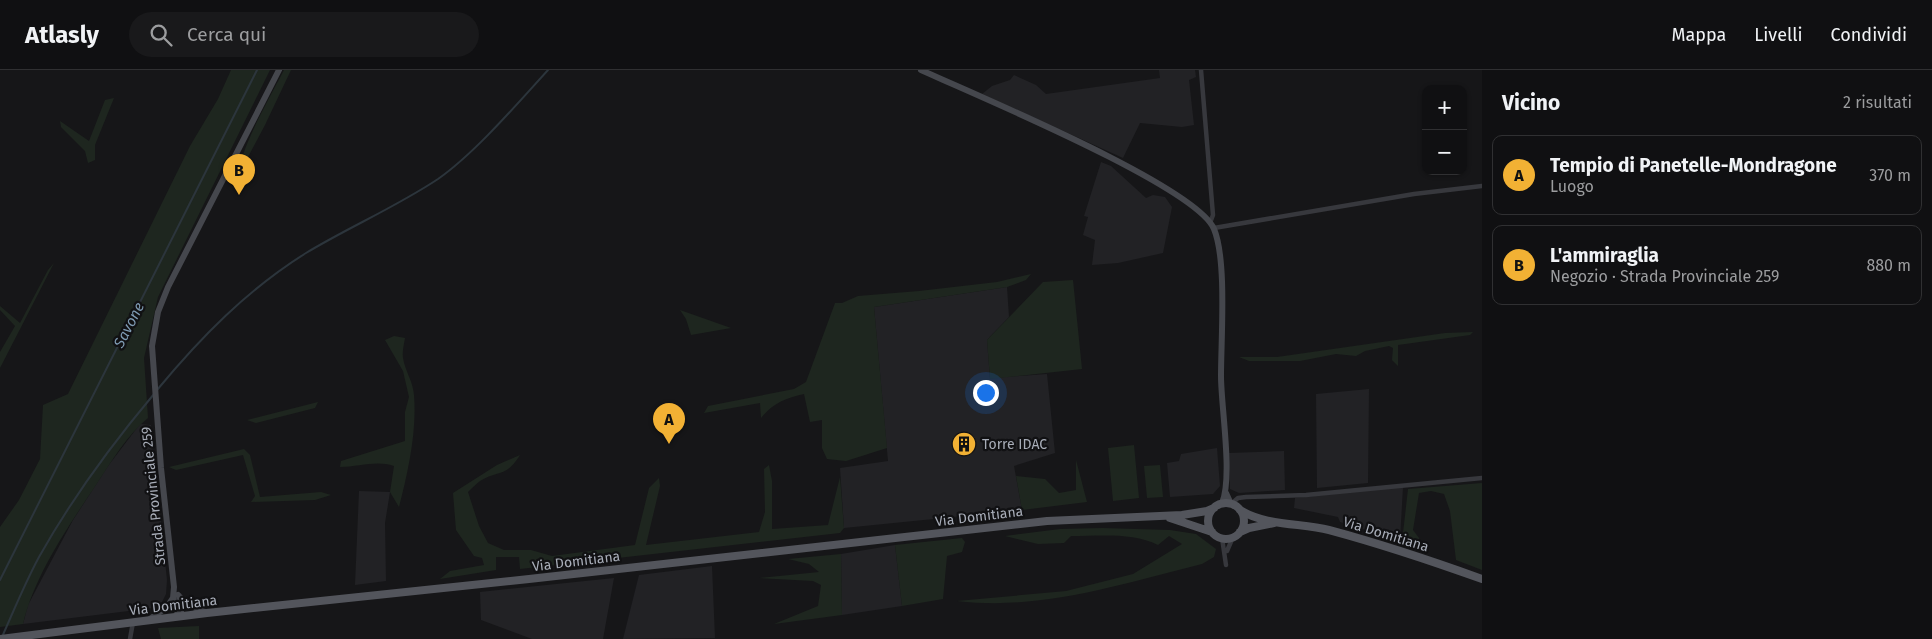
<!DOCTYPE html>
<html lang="it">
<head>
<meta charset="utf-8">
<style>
  body { margin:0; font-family:"Fira Sans",sans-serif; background:#19191b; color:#f1f3f6 }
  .controls { position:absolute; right:15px; top:15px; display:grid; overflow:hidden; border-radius:10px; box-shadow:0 1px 4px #0004 }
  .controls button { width:45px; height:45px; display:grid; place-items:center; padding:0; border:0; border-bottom:1px solid #303032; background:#101012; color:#f1f3f6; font:25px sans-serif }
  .you { position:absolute; left:985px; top:322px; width:18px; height:18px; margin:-12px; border:4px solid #fff; border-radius:50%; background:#1a73e8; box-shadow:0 0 0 8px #1a73e833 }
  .badge { display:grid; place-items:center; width:32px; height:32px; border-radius:50%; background:#f2b134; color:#111; font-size:16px; font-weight:700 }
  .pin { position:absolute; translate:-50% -41px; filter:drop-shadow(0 1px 2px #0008) }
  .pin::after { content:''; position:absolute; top:26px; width:18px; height:15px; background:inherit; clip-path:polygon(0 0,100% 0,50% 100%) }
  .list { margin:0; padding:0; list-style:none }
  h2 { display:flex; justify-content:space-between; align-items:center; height:65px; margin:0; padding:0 20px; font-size:21px }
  h2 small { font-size:16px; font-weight:400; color:#9c9d9f }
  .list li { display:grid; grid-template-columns:32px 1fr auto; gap:15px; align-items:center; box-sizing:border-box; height:80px; margin:0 10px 10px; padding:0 10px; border:1px solid #303032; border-radius:10px }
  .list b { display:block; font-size:19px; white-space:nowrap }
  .list p { margin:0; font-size:16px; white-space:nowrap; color:#9c9d9f }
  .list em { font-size:16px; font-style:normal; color:#9c9d9f }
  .icon { flex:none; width:28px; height:28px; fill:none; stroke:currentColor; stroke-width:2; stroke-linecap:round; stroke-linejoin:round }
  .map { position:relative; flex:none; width:1482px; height:569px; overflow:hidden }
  header { display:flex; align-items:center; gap:30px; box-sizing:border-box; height:70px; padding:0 25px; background:#101012; border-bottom:1px solid #303032 }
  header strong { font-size:24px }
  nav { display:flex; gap:28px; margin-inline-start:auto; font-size:18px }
  .search { width:350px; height:45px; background:#19191b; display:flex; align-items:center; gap:12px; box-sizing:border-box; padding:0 18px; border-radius:28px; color:#9c9d9f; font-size:19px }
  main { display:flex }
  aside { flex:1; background:#101012 }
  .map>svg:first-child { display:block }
</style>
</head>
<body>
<header>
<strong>Atlasly</strong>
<div class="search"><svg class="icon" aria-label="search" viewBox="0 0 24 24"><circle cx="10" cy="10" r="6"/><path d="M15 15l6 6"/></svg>Cerca qui</div>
<nav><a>Mappa</a><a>Livelli</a><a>Condividi</a></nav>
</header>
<main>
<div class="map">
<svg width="1482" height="569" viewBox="0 0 1482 569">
  <rect width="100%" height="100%" fill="#161618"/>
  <!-- built -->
  <path fill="#222225" d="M1159,0H1195L1196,7L1189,10L1194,55L1182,57L1140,53L1123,88L982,24L992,16L1010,10L1014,5L1036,15L1046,24L1160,8Z
    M1101,92L1111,96L1146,128L1153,125L1165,127L1172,137L1163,183L1118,193L1092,195L1095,170L1083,165L1088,147L1084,146Z
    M1007,217L1009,247L987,270L990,308L1047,304L1055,383L1014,396L1022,440L844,458L840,398L888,391L874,237Z
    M1369,319L1368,413L1317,418L1316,324Z
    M140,354L151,355L167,510L166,524L162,532L153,538L23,554L28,535L73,450L108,396Z
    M1217,378L1220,416L1213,424L1170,427L1167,393L1179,391L1181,384Z
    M1284,381L1285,420L1239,423L1230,419L1229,383Z
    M1403,417L1400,470L1340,452L1338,447L1294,438L1295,428Z
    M359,421L390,422L385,453L386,511L355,515Z
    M895,475L902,536L842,545L841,484Z
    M712,496L715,568L623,569L639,505Z
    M614,508L603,569H532L481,550L480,522Z"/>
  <!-- green -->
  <path fill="#1e261f" d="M231,0H270L158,227L144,288L148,348C127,365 111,392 96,415C68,457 35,504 23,554L0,557V457L19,430L40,389L43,335L68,324L190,76L218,29Z
    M284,0H291L265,55L241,100C237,84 275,18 284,0Z
    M114,28L95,75V90L88,93L85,81L61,57L60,51L89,71L105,30Z
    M54,193L0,298V282L15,256L0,240V236L20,253L48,200Z
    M1031,204L1026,210L1007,217L874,237L887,378L846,391L827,389L822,378V350L810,352L804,324C786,328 773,333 761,348L760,333L704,343L708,336L794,319L806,312L835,233H842L858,226L919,221L997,212Z
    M1073,210L1082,299L990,309L987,270L1043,212Z
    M680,240L731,258L691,265L686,249Z
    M1473,262L1470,265L1398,275V296L1392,290L1393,278L1389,276L1365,281L1356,286L1336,284L1300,291H1249L1239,287H1277L1445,263Z
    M394,266L405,268C404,274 402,282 403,288C405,301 413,311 414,325C417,362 408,402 399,437L390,422L394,396C376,390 359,397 340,397L341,391L405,371V342L409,327L403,301L385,270Z
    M318,332L315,338L256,353L247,350Z
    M1134,375L1139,428L1113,431L1108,378Z
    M244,379L250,385L260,427L321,422L331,425L315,430L251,432L255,426L243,385L176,400L169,397Z
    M520,385C506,408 497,400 480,411C476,414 472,418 468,422L479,456L488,473L504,480H531L552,486L635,475L649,418L659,408L660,416L646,475L759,462L765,442L764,399L769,395L772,411V459L828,455L840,407L844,458L840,463L520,499L519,487H496V500L440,509L450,501L484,495L482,488L474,486L456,460L453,423L497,395Z
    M1076,390L1087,432L1022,440L1016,406L1045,409L1059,423L1076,420Z
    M1160,395L1163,427L1147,428L1144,396Z
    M1482,413V500L1456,490L1450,441L1444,424L1431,421L1419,423L1413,460L1419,468L1420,480L1402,472L1408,419Z
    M1102,458L1170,460L1196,464L1216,479L1214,487L1202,494C1120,514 1042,541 957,531L1066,521L1133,504L1182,474L1169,466L1158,475C1133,462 1099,466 1071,466L1064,473L1038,474L1005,466L1060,459Z
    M962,468L965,472L962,482L947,486L943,529L902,536L895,475Z
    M841,484L842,545L774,554L818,536L821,515L813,511L759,508L819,502L809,494L788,489Z
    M199,556V569H161L158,558Z"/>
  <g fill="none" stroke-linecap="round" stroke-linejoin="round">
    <!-- stream -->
    <path stroke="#2c353c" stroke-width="2" d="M157,320C201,267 247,220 306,183C349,157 396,137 438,109C475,83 517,34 548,0
      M0,510L257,0
      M2,567C14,540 25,513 39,487C71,430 112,374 154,324"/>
    <!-- street -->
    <path stroke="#37383d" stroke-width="4.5" d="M1201,0L1213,145L1210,153
      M1214,158L1414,124L1482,116
      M1231,434L1238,428L1246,427L1306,425L1482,408
      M1222,468L1226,495
      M1227,481L1233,467
      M130,569L133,552"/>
    <!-- secondary -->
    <path stroke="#45474d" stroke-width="6" d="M921,0C973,24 1196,116 1214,159C1227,190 1221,269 1221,306C1221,337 1233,407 1222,433
      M1226,423L1231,434
      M178,525L186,534L205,542
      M179,526L182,538L179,547
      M179,547L173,528L174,517L161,398L152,276L158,242L168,217L279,0
      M150,549L167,537L173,528"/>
    <!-- primary -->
    <path stroke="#53555c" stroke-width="8" d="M1208 451a18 18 0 1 1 36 0a18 18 0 1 1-36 0Z
      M1240,440C1266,456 1301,453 1329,460C1381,474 1432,491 1482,509
      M1170,448L1212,462
      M1240,462L1249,458L1274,453
      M0,569L207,543L529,509L1047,451L1182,445L1207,441L1214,438"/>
  </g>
  <!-- icons -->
  <defs>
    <g id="building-disc" transform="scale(1.25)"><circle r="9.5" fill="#f2b134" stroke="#111113"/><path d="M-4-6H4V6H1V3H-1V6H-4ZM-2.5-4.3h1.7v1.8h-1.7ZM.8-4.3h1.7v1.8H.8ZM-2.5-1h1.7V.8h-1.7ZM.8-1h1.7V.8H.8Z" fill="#111"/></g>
  </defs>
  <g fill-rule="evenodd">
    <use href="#building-disc" x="964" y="374"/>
  </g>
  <g text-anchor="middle" stroke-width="4.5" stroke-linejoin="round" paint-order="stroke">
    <!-- poi labels -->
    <g font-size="14" fill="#a8adb8" stroke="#111113" text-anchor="start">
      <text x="982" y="379">Torre IDAC</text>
    </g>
    <!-- street labels -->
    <g font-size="14" fill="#a8adb8" stroke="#111113">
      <text transform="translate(153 426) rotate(-96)" y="5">Strada Provinciale 259</text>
      <text transform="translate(979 446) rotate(-7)" y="5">Via Domitiana</text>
      <text transform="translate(1386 464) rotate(17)" y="5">Via Domitiana</text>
      <text transform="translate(576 491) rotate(-7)" y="5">Via Domitiana</text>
      <text transform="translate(173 535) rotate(-7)" y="5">Via Domitiana</text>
    </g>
    <!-- water labels -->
    <g font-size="15" font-style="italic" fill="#7f9bb3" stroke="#111113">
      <text transform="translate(129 255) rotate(-63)" y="5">Savone</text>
    </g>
  </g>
</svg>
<div class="controls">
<button>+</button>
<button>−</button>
</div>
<div class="you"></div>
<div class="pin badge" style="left:669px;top:374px">A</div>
<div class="pin badge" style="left:239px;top:125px">B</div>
</div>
<aside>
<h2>Vicino<small>2 risultati</small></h2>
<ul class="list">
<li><span class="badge">A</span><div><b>Tempio di Panetelle-Mondragone</b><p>Luogo</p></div><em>370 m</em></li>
<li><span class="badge">B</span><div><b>L'ammiraglia</b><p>Negozio · Strada Provinciale 259</p></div><em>880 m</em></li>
</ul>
</aside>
</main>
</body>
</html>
